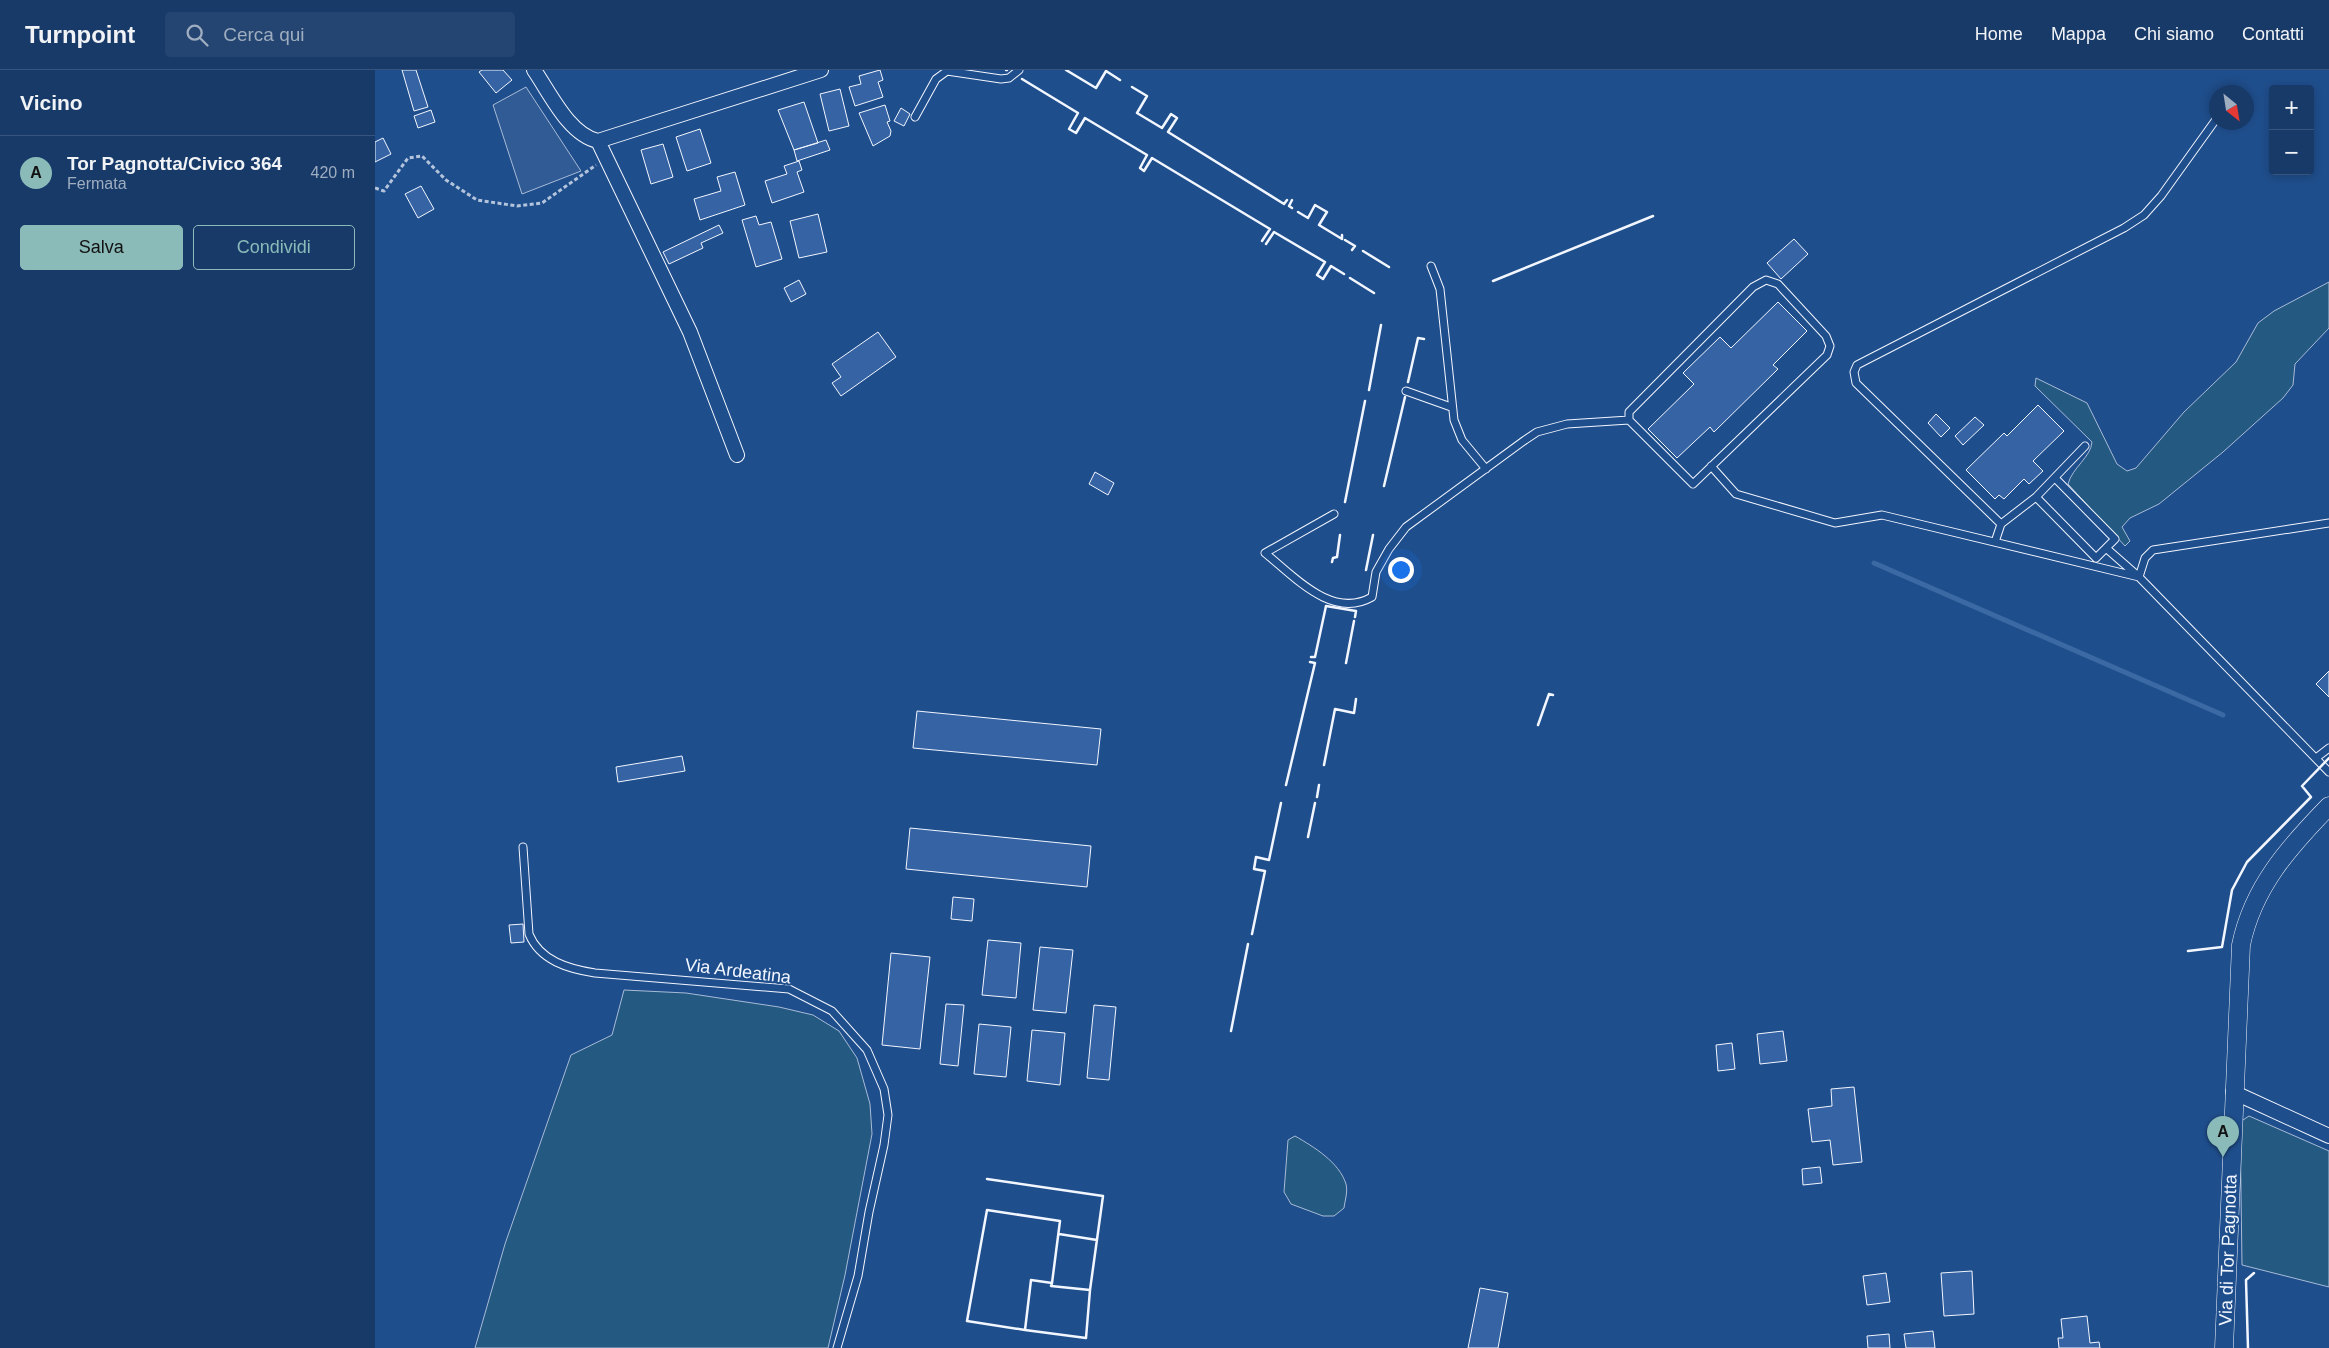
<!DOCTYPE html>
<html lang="it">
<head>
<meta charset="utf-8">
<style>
  body { margin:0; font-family:Arial,sans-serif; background:#244571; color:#f1f3f6 }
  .controls { position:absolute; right:15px; top:15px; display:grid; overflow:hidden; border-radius:5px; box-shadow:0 2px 8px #0003 }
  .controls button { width:45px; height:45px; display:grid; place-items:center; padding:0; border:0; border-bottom:1px solid #36547d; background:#173a69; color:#f1f3f6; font:25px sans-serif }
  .compass { position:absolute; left:1834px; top:15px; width:45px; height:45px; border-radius:50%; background:#173a69; box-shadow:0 2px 8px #0003; rotate:150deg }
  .you { position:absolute; left:1025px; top:499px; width:18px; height:18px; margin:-12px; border:4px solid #fff; border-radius:50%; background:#1a73e8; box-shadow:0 0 0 8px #1a73e833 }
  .badge { display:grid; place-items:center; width:32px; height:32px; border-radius:50%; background:#8bbbb9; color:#111; font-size:16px; font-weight:700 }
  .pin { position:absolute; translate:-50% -41px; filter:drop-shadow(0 1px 2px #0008) }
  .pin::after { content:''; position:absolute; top:26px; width:18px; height:15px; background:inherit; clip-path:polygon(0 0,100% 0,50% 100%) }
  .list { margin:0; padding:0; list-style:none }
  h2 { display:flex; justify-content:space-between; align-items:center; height:65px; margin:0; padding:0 20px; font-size:21px }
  h2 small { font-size:16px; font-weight:400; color:#9eadc0 }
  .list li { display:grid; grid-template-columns:32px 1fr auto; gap:15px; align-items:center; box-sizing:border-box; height:75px; padding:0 20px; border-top:1px solid #36547d }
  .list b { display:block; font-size:19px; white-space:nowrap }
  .list p { margin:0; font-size:16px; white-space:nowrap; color:#9eadc0 }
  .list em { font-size:16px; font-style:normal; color:#9eadc0 }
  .actions { display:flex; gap:10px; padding:15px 20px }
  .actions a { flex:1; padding:11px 0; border:1px solid #8bbbb9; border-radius:5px; text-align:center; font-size:18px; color:#8bbbb9 }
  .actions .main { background:#8bbbb9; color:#111 }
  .icon { flex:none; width:28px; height:28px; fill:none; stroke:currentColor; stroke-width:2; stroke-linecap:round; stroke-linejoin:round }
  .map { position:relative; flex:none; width:1954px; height:1278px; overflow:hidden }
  header { display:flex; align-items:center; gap:30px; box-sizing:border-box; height:70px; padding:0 25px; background:#173a69; border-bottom:1px solid #36547d }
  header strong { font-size:24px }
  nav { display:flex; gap:28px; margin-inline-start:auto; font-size:18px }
  .search { width:350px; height:45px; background:#244571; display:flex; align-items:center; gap:12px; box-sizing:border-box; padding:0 18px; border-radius:5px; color:#9eadc0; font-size:19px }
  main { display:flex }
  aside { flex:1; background:#173a69 }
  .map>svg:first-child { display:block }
</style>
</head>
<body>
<header>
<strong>Turnpoint</strong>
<div class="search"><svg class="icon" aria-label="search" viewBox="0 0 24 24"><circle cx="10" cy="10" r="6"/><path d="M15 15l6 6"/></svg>Cerca qui</div>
<nav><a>Home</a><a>Mappa</a><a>Chi siamo</a><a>Contatti</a></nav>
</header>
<main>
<aside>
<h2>Vicino<small></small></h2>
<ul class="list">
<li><span class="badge">A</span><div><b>Tor Pagnotta/Civico 364</b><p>Fermata</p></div><em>420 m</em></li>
</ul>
<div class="actions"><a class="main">Salva</a><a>Condividi</a></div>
</aside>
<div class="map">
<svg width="1954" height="1278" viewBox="0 0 1954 1278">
  <rect width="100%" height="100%" fill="#1f4e8c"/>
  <!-- green -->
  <path fill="#245a82" stroke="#a8bbd7" d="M1954,212V258L1920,294L1918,315L1908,328L1848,382L1784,434L1755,448L1747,457L1755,471L1750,476L1693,414C1697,398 1716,387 1717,372L1660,316L1661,308L1712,333L1742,394L1752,401L1761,398L1809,342L1861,292L1883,253L1899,241Z
    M249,920L311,923L404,937L438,945L464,961L482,988L495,1034L497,1064L470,1205L453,1278H100L130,1174L196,985L237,965Z
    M1874,1046L1954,1081V1217L1867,1195L1865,1052Z
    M920,1066C939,1077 964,1092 971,1114C973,1122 970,1130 969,1138L959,1146H948L916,1134L909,1122L913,1070Z"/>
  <!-- parking -->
  <path fill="#305b95" stroke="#a8bbd7" d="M151,17L206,101L147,124L118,35Z"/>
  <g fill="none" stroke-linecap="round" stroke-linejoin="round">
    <!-- stream -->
    <path stroke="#3b69a3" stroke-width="5" d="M1499,493L1848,645"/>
  </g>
  <!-- building -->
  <path fill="#3563a3" stroke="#f2f6ff" d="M27,0H41L53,37L39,41Z
    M107,0H128L137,10L121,23L104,2Z
    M505,0L508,10L503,12L508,27L480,36L474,17L486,14L484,6Z
    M465,19L474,56L454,61L445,24Z
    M429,32L443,73L419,80L403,40Z
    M510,35L515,51L512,52L516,61L515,66L498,76L484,43Z
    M526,38L535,44L529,56L519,51Z
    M56,40L60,52L43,58L39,46Z
    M325,59L336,93L312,101L301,67Z
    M8,68L16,84L0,92V72Z
    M451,70L455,80L422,91L419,80Z
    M288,74L298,107L276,114L266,80Z
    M424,91L427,100L422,102L429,122L397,133L390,111L412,104L409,96Z
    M360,102L370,135L325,150L319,129L346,121L342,107Z
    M46,116L59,139L43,148L30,124Z
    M443,144L452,182L424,188L415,151Z
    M381,146L384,155L396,152L407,189L381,197L367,150Z
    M344,155L348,163L326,173L328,178L294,194L288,182Z
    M1419,169L1433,184L1406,209L1392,193Z
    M424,210L431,224L416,232L409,218Z
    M1403,232L1432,261L1398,295L1403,299L1339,362L1335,357L1302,388L1273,359L1319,314L1308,303L1345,267L1356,278Z
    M503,262L521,287L466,326L457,313L466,307L457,294Z
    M1663,335L1689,361L1658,391L1668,401L1654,414L1649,409L1629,429L1624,425L1620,429L1591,400L1629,363L1632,366Z
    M1561,344L1575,358L1566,367L1553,353Z
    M1600,347L1609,355L1588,375L1580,366Z
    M720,402L739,413L733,425L714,414Z
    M1954,601V627L1941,614Z
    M542,641L726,659L722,695L538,678Z
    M307,686L310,701L243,712L241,697Z
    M535,758L716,776L712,817L531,799Z
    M578,827L599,829L597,851L576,849Z
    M148,854L149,872L136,873L134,855Z
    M613,870L646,873L641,928L607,925Z
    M665,877L698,880L691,943L658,940Z
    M516,883L555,887L545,979L507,975Z
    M571,934L589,935L583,996L565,994Z
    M719,935L741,937L734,1010L712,1008Z
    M604,954L636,957L631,1007L599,1004Z
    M657,960L690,963L685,1015L652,1011Z
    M1408,961L1412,991L1385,994L1382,964Z
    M1357,973L1360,999L1343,1001L1341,975Z
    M1479,1017L1487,1092L1458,1095L1455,1070L1437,1072L1433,1039L1457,1036L1456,1019Z
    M1445,1097L1447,1113L1428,1115L1427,1099Z
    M1597,1201L1599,1244L1569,1246L1566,1203Z
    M1511,1203L1515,1232L1492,1235L1488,1206Z
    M1105,1218L1133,1223L1123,1278H1093Z
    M1712,1246L1715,1273L1724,1272L1725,1278H1684L1683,1268H1688L1686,1249Z
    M1558,1261L1560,1278H1531L1529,1264Z
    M1514,1264L1515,1278H1493L1492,1266Z"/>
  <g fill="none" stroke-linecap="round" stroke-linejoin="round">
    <!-- service casing -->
    <g stroke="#f2f6ff" stroke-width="9">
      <path id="service" d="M540,47L561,9L572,1L626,9L634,8L644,0
        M1056,196L1065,219L1079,350L1087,370L1111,399
        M1031,321L1076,337
        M1336,396L1361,424L1460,453L1507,445L1764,507L1770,488L1778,480L1954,453
        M1661,427L1721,488L1740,469L1680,408
        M959,444L890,483C919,506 957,550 997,527L1001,502L1014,479L1031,457L1150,370L1162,362L1192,354L1254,350L1318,414L1452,285L1455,276L1451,266L1403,214L1391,210L1378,217L1254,342V350
        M1626,454L1481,313L1479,302L1482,295L1749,158L1769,145L1786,126L1842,48
        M1620,472L1626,454L1661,427L1710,376
        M1731,478L1764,507L1954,702
        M1941,688L1954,678
        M148,777L154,864C165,891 194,899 220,903L414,919L457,941L492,980L509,1019L513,1045L509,1075L494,1142L483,1206L462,1278"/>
    </g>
    <!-- minor casing -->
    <g stroke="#f2f6ff" stroke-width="16">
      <path id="minor" d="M159,0C175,23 194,65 223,71L446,0
        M223,71L315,262L362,385
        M1858,1022L1954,1066"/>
    </g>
    <!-- tertiary casing -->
    <g stroke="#f2f6ff" stroke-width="19">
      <path id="tertiary" d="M1849,1278L1866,875C1878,817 1914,777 1954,736"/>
    </g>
    <!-- path -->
    <path stroke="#b3c4dc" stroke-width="3" stroke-dasharray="4 2.5" stroke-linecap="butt" d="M0,118L9,121L33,88L47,86L71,110L102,130L142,136L167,133L221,95"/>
    <!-- service -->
    <use href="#service" stroke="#1f4e8c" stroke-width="7"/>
    <!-- minor -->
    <use href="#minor" stroke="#1f4e8c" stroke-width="14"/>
    <!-- tertiary -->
    <use href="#tertiary" stroke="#1f4e8c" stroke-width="18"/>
    <!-- wall -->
    <path stroke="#f2f6ff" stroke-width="2.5" d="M631,0H632
      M691,0L721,18L731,1L745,10
      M647,9L703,43L694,59L701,63L710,48L772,85L765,98L769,101L777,88L895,159L887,171
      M757,17L772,26L762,43L787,58L796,44L802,48L793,62L909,134L912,130
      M917,138L914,136L917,130
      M923,142L933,148L940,135L952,142L944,155L967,169V165
      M970,170L980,176L977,180
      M891,174L899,162L950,192L942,205L948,209L956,196L969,204
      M988,181L1014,197
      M975,208L999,223
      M1118,211L1278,146
      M1033,312L1043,268L1049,269
      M994,320L1006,255
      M1009,416L1030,327
      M970,432L990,331
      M957,492L958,488L962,487L965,465
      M991,500L998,465
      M936,587H940L951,536L981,541L980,547
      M971,593L979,551
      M1163,655L1174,624L1178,625
      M949,695L960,639L979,643L981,629
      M911,715L940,593L935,592
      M942,727L944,715
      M933,767L940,733
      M877,864L890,801L879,799L881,787L894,790L906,733
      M1813,881L1847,877L1857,820L1872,792L1936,727L1927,716L1954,688
      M856,961L873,874
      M612,1109L728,1126L715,1220L676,1216L677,1213L685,1151L612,1140L592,1251L650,1260L656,1210L677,1213
      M684,1164L722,1170
      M650,1260L711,1268L715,1220
      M1873,1278L1871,1210L1879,1203"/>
  </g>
  <g text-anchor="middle" stroke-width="4" stroke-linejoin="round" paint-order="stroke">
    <!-- street labels -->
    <g font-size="18" fill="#f2f6ff" stroke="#1f4e8c">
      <text transform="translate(363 901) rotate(7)" y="6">Via Ardeatina</text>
      <text transform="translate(1853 1180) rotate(-88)" y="6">Via di Tor Pagnotta</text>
    </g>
  </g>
</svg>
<div class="controls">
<button>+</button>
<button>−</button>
</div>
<svg class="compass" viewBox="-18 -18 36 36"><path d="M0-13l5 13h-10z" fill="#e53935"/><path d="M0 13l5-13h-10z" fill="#9eadc0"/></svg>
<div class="you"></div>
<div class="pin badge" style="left:1848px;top:1087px">A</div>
</div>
</main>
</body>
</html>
